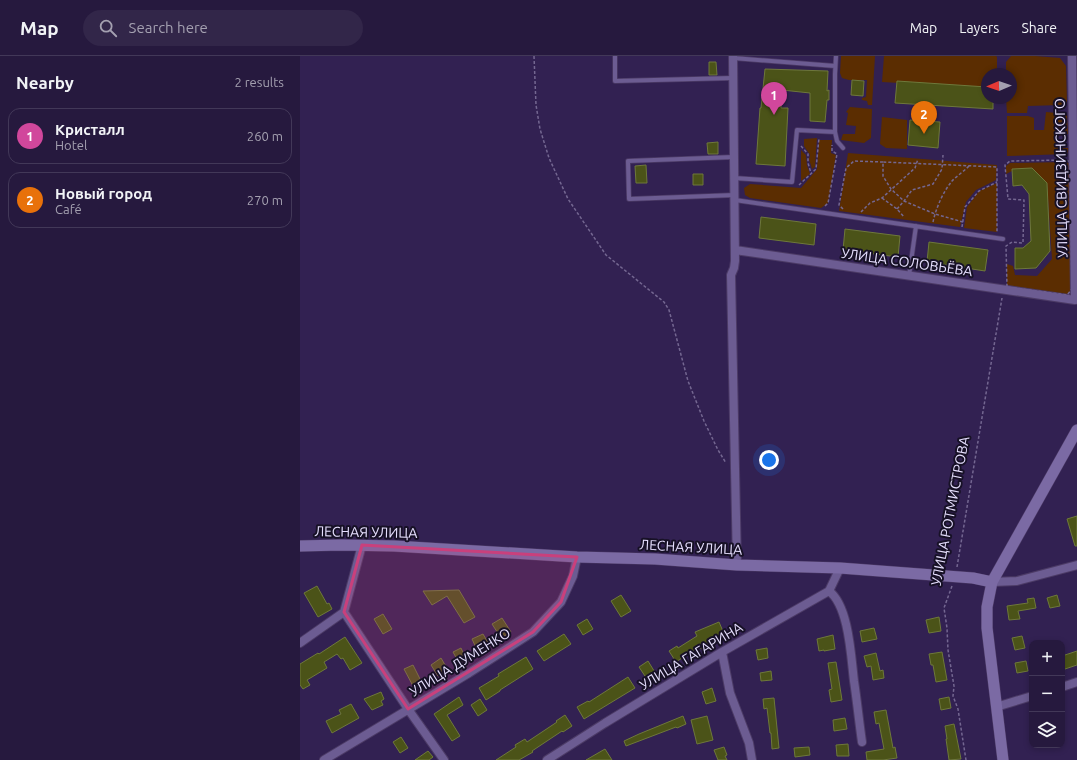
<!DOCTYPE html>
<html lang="en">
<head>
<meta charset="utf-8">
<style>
  body { margin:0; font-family:Ubuntu,sans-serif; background:#322649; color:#f1f3f6 }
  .controls { position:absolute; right:12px; bottom:12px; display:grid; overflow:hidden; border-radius:8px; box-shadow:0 2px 6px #0003 }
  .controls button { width:36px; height:36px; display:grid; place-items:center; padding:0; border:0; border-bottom:1px solid #423858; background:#26193e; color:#f1f3f6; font:20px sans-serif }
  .compass { position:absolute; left:681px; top:12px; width:36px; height:36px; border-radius:50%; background:#26193e; box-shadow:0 2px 6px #0003; rotate:268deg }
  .you { position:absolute; left:469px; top:404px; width:14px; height:14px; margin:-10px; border:3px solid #fff; border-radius:50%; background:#1a73e8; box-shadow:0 0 0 6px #1a73e833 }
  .badge { display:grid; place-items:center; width:26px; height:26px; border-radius:50%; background:#d93025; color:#fff; font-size:13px; font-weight:700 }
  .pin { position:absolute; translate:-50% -33px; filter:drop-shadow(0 1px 2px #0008) }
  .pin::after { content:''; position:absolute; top:21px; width:14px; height:12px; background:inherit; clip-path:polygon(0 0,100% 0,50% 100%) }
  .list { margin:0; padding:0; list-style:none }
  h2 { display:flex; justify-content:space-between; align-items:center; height:52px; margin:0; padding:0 16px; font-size:17px }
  h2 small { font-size:13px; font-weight:400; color:#a4a0b0 }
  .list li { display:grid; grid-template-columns:26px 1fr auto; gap:12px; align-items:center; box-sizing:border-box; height:56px; margin:0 8px 8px; padding:0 8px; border:1px solid #423858; border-radius:12px }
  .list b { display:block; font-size:15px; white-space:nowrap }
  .list p { margin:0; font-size:13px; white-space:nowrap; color:#a4a0b0 }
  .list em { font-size:13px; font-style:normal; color:#a4a0b0 }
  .icon { flex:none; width:22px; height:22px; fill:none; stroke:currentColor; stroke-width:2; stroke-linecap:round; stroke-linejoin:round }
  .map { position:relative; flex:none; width:777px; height:704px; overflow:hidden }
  header { display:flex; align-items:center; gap:24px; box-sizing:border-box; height:56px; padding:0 20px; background:#26193e; border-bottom:1px solid #423858 }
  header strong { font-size:19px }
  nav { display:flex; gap:22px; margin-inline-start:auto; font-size:14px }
  .search { width:280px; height:36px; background:#322649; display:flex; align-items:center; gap:10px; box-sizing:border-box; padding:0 14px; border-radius:22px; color:#a4a0b0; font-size:15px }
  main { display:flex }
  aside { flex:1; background:#26193e }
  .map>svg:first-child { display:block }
</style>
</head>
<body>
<header>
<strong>Map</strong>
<div class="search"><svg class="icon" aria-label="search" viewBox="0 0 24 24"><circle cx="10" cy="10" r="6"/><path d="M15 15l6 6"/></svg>Search here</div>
<nav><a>Map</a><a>Layers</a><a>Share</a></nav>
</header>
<main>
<aside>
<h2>Nearby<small>2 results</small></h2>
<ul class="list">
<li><span class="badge" style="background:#d1479c">1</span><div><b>Кристалл</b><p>Hotel</p></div><em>260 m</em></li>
<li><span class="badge" style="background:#e8710a">2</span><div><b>Новый город</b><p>Café</p></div><em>270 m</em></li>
</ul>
</aside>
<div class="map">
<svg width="777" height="704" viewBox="0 0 777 704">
  <rect width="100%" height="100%" fill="#322152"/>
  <!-- green -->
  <path fill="#5b2d01" d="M541,0H575L572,49H568L567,45L562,44V42L566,41L567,24H549L542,22L540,17Z
    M584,0H696L697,1V18H687V32L582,26Z
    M711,0H735L760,2L766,10L767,46L761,49L728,50L727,57H707L706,42H711V18H706V6Z
    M550,51L572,53L571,82L564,87L541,84L543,78H555L556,70L546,69L548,57L546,56Z
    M746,56L767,58L768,78L757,80L758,92H769L767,98L707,100V60H728L734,62V74H744Z
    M582,61L607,64V93L586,92L580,88Z
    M517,82L515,111L512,113L509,103L510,99L504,90V83Z
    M519,84H532L531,97L536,99L528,147L521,152L450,142L445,139L444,132L450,128L501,132L517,113Z
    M501,94L506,99L507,109L510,118L501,125Z
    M548,97L697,109L696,124L676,134L666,146L660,171L539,155Z
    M766,106L770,108L771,235L766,239L707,231V208L713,210L715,219L737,220L752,203L747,127L732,112L712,115L706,118V110L710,107Z
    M697,127V176L664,172L667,151L679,135Z"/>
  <!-- building -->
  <path fill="#4b5318" stroke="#6e783b" d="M409,6H416L417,19H409Z
    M465,13L528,15L527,35L529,34V44H527L525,66L510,65V37L482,34L481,52H488L485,110L456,108L460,52H461Z
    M552,24L564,25L563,40L551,39Z
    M597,25L687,31V42H693V53L595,47Z
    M610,64L640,66L638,92L608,89Z
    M418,86V98H408L407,87Z
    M346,109L347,127H336L335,110Z
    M732,112L747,127L750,195L736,212L715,213V192H723L731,185L729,138L722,129L713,130L712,113Z
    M393,118H403V129H393Z
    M461,161L516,168L514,189L459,182Z
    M545,173L600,180L598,201L543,194Z
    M629,186L688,194L685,215L627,206Z
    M777,460V490H775L767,463Z
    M17,530L27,548L29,547L32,553L18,561L4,537Z
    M159,534L175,561L164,567L147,540L132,549L123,535Z
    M321,539L331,555L321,561L311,545Z
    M757,539L760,550L750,552L747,542Z
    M734,542L736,552L718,555L720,563L709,564L707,550L728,547L727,543Z
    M83,558L92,573L83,578L74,563Z
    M639,561L641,575L629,577L626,564Z
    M202,562L211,576L201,582L192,568Z
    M287,563L293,573L283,579L277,569Z
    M419,566L425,580L407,588L408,590L401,593L400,590L376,606L369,595L377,590L378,592L397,580L395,576Z
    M574,572L577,583L562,586L560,575Z
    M183,578L190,590L178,596L172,583Z
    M264,578L271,588L244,605L237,595Z
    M533,579L535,593L524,595V594L519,595L517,583Z
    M722,580L725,592L715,594L712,582Z
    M45,581L62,607L50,614L43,602L41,603L37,598L24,606L27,612L7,624L10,629L3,633L0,629V608L18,597L19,598Z
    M161,592L166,603L159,607L153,596Z
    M467,592L468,602L458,604L456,594Z
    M777,595V609L762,614V600Z
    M642,596L647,624L636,626L633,609H631L629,598Z
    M576,597L580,615L583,614L584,622L573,624L571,610L567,611L564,600Z
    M226,601L233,613L200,634V635L186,644L179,632L199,620L198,618Z
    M141,602L148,614L138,620L131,609Z
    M348,605L356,618L347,623L339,611Z
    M726,605L728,615L717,617L715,607Z
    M536,606L542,644L531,646L529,634L532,633L528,607Z
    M113,609L121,625L113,630L104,613Z
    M471,615L472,624L461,625L460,617Z
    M328,621L335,632L284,663L277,651L288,645L289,646Z
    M412,632L416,645L406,648L402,636Z
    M81,636L84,643L81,645L83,649L72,654L64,643Z
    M159,641L163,649L147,659L160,680L152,685L134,658Z
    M649,641L651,652L641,654L639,643Z
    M474,642L479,692L472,693L471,677H470L467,652L464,653L463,643Z
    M180,643L187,654L178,660L171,649Z
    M51,648L59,662L32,677L26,665L41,658L39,654Z
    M586,654L593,692L595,691L597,702L583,704H567L566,696L584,693L579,667L576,668L574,656Z
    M265,659L272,670L263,676L262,675L232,695L233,696L219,704H196L216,691L215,689L225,683L227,686L257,666L256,665Z
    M383,660L386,668L377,672L376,671L326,690L324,685L339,678Z
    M407,660L413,684L397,688L391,664Z
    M545,662L547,673L534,675L533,664Z
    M654,668L661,703L649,704L646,683H647L645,670Z
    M101,681L108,692L100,697L93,686Z
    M548,688L549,700H537L536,689Z
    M424,691L427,699L425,700L427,704H418L414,694Z
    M509,691L510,699L495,701L494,692Z
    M305,693L312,704H286Z
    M128,695L133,701L129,704H115Z"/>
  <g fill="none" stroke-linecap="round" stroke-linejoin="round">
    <!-- lane casing -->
    <g stroke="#4c3b66" stroke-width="5.5">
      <path id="lane" d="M315,0V25L433,22
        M536,0L535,18V76L537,85L543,92
        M433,2L535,10
        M434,101L328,105L329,143L435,139
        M434,122L492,126L497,74L535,76
        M435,144L532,158L703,183
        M609,220L616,170"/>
    </g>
    <!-- street casing -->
    <g stroke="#4c3b66" stroke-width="10">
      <path id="street" d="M433,0L435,205L434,212L431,219L437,509
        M435,194L775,244L772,0
        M692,526L717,525L777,509
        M529,535C549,550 551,601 554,625C557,645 559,665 562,686
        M44,556L108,653L144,704
        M0,587L44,556L62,489
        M422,596L430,637L449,687L452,704
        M762,631L777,626
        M696,651L732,640
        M24,704L169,617L233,576L261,546L273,520L277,501
        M247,704L305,667L422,596L529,535L540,512"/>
    </g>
    <!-- secondary casing -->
    <g stroke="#4c3b66" stroke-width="12">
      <path id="secondary" d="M0,490L41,489L94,490L277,501L355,503L437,509L540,512L673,522L692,526
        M703,704L687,572V551L692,526L777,374"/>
    </g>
    <!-- path -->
    <path stroke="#746791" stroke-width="1.5" stroke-dasharray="3 2" stroke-linecap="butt" d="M234,0L236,49L240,73L249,102L268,143L306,199L364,246L369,254L388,325L404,365L418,394L426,407
      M501,90L508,98V107L511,117
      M766,104L770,106L772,233L767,239L707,231L706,190L712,186L723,187L724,144L708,143L705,109L710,105Z
      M499,129L516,113L519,82
      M582,142L597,153L604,161
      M525,150L528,147L537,98L532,95V89
      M543,153L539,149L546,112L554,105L583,106
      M597,153L604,145L612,134L633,128L642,113L643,99
      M561,156L570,147L582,142L615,112L618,103
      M633,166C636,152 643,136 652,125C657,120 664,115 669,110
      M663,166L635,158L604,145L591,133L583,120V106L697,111V176
      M662,171L665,151L679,135L697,126
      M657,511L702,242
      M652,530L644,552L647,572L648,594L654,630L653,640L658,653L666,704"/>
    <!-- lane -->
    <use href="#lane" stroke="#6c5c92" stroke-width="4"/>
    <!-- street -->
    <use href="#street" stroke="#6c5c92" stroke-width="8"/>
    <!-- secondary -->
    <use href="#secondary" stroke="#7b6aa4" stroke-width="11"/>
  </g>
  <!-- marked area -->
  <path fill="#c9407c" fill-opacity="0.2" stroke="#c9407c" stroke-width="3" stroke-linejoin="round" d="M62,489L277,501L261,546L233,576L108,653L44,556Z"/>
  <g text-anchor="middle" stroke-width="4" stroke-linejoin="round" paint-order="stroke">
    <!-- street labels -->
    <g font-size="14" fill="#e6dffe" stroke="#171126">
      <text transform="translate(761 122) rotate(-91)" y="5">УЛИЦА СВИДЗИНСКОГО</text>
      <text transform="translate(607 206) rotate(8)" y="5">УЛИЦА СОЛОВЬЁВА</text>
      <text transform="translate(650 455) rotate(-79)" y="5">УЛИЦА РОТМИСТРОВА</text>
      <text transform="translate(66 476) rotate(1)" y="5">ЛЕСНАЯ УЛИЦА</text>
      <text transform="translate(391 491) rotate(3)" y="5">ЛЕСНАЯ УЛИЦА</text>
      <text transform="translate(391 600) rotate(-31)" y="5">УЛИЦА ГАГАРИНА</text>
      <text transform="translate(160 606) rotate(-32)" y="5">УЛИЦА ДУМЕНКО</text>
    </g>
  </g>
</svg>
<div class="controls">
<button>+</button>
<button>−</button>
<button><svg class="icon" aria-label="layers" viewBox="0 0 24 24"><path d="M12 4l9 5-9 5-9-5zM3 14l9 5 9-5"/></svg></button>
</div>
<svg class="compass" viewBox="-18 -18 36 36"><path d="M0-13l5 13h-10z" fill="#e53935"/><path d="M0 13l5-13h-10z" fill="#a4a0b0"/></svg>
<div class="you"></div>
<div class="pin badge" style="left:474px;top:59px;background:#d1479c">1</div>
<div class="pin badge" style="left:624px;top:78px;background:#e8710a">2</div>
</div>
</main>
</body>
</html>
